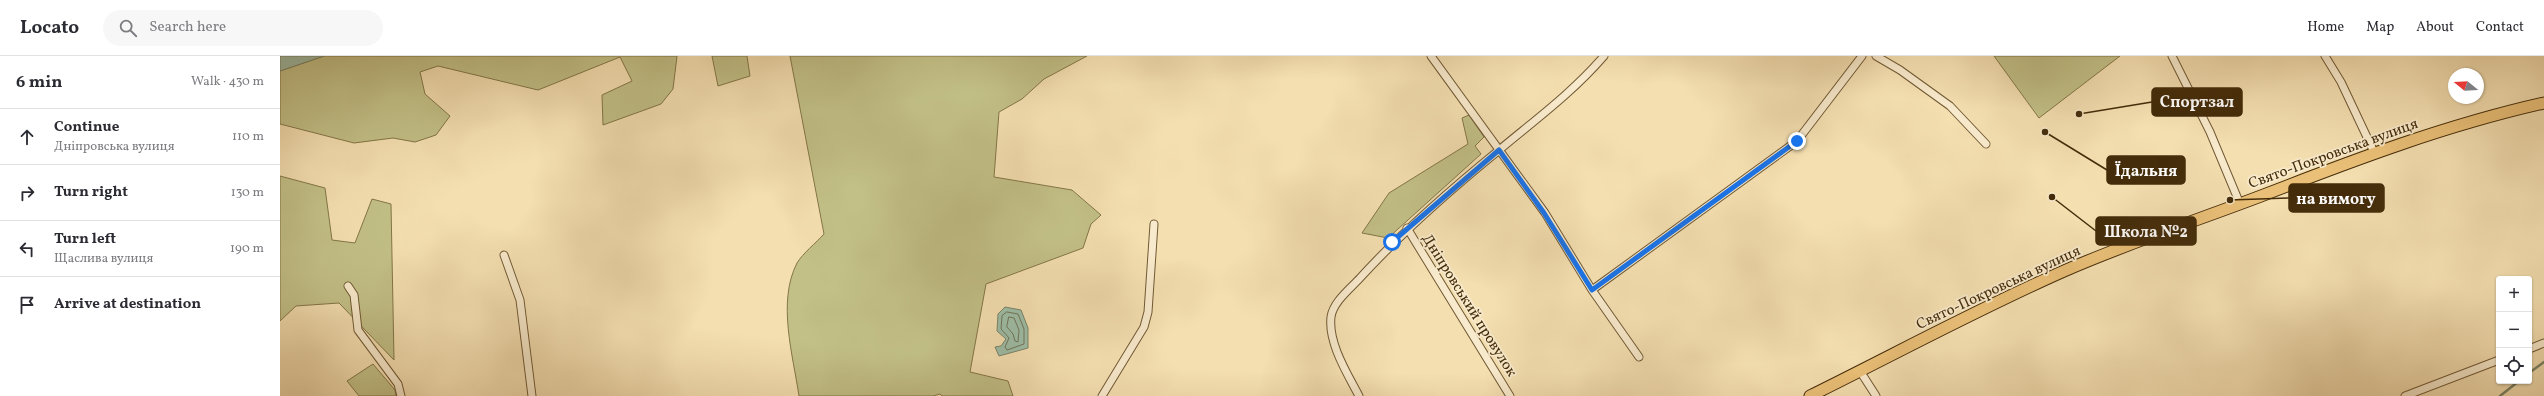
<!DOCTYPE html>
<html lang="en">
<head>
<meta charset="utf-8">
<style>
  body { margin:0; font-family:Vollkorn,serif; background:#f7f7f7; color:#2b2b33 }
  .controls { position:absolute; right:12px; bottom:12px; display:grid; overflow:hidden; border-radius:4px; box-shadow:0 1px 3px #0004 }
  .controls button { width:36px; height:36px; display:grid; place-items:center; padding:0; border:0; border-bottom:1px solid #e1e1e2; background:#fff; color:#2b2b33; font:20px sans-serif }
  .compass { position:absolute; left:2168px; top:12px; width:36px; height:36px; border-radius:50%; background:#fff; box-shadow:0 1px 3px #0004; rotate:288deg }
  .stop { position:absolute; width:12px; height:12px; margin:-9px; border:3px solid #1a73e8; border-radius:50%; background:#fff }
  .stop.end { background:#1a73e8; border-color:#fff; box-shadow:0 1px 4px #0008 }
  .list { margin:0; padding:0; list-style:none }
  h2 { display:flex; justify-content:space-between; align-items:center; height:52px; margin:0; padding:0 16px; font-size:17px }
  h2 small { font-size:13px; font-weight:400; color:#7c7c81 }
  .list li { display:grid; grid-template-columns:26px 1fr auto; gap:12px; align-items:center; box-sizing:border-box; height:56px; padding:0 16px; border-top:1px solid #e1e1e2 }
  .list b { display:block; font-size:15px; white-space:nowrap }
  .list p { margin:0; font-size:13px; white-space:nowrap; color:#7c7c81 }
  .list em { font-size:13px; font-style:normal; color:#7c7c81 }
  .icon { flex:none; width:22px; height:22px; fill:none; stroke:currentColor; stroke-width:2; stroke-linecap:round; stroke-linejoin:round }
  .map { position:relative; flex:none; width:2264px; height:340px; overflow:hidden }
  header { display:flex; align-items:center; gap:24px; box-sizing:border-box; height:56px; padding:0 20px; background:#fff; border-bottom:1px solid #e1e1e2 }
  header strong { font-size:19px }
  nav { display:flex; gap:22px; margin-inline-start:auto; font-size:14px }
  .search { width:280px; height:36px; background:#f7f7f7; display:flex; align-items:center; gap:10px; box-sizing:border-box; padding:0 14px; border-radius:22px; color:#7c7c81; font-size:15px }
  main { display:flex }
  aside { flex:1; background:#fff }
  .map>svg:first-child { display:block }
</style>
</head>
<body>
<header>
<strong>Locato</strong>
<div class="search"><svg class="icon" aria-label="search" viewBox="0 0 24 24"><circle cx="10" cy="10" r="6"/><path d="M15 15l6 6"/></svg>Search here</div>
<nav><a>Home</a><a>Map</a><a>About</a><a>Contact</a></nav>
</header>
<main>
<aside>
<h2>6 min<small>Walk · 430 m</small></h2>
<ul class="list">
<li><svg class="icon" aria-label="ahead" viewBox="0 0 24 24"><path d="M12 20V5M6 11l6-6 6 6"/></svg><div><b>Continue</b><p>Дніпровська вулиця</p></div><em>110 m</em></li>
<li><svg class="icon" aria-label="right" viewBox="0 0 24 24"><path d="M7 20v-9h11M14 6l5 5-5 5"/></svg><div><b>Turn right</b></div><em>130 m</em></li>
<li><svg class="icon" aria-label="left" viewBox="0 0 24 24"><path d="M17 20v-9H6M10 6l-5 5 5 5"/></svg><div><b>Turn left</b><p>Щаслива вулиця</p></div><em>190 m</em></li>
<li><svg class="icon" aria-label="arrive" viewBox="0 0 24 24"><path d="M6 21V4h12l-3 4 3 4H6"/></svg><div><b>Arrive at destination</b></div></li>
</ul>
</aside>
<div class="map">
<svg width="2264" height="340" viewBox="0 0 2264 340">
  <rect width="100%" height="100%" fill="#f4dfb1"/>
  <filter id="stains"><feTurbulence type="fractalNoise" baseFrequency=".005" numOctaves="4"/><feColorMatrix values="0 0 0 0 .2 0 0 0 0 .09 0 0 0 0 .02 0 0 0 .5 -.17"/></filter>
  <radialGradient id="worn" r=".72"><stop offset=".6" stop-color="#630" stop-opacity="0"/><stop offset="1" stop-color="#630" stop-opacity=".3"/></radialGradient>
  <!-- green -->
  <path fill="#c2c087" stroke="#837648" d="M44,0H397L393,33L381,48L323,69L322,39L352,25L340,1L258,34L158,10L140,16L145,38L170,60L156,79L135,86L113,82L74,87L0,68V15Z
    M432,0H467L470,20L438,30Z
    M510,0H807L764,23L742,43L719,56L714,121L792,134L821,159L811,168L803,192L706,228L690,316L728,325L733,340H662L660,338L653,340H519C513,299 497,246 517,207C523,197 536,187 544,178Z
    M1714,0H1840L1759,62Z
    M1189,59L1204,81L1195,90L1201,98L1108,182L1082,177L1109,137L1188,88L1182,62Z
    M0,120L45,132L52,184L75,187L92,143L111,148L114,304L59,247L16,250L0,265Z
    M93,308L115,334L116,340H79L67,325Z"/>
  <!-- water -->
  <path fill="#9dbda7" stroke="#798368" d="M0,0H44L0,15Z
    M725,251L741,254L748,272V292L719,300L715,291L721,290L726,283L717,275L718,258Z"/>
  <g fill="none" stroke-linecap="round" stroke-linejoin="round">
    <!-- shore -->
    <path stroke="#707458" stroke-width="1" d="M727,256L738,258L744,273V288L727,294L725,291L729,282L721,273L722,260Z
      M729,261L734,262L739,274L738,286L735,285L733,278L727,271Z"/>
    <!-- stream -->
    <path stroke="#798368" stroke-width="2.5" d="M2249,317L2264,306
      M2220,340L2239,325"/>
    <!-- minor casing -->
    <g stroke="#705934" stroke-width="9">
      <path id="minor" d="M1151,0L1265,157L1312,234L1359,301
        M1596,0L1620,14L1670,50L1706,88
        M1892,0L1930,76L1960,148
        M2045,0L2061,26L2094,96
        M1127,172L1230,340
        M224,199L240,244L252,340
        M68,230L74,239L78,274L118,328L121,340
        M1312,234L1517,85L1582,0
        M2249,293L2264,287
        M1580,315L1596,340
        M822,340L864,271L868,256L874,168
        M1079,340C1067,317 1048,287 1051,261C1053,246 1070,233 1080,222C1122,176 1169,135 1218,95C1255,64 1292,37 1324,0
        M2125,340L2219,304"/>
    </g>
    <!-- primary casing -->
    <g stroke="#442c0a" stroke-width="13">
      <path id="primary" d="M1530,340C1615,298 1698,253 1784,215C1848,187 1915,165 1981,140C2074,104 2166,69 2264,47"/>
    </g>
    <!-- minor -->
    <use href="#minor" stroke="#f8eacc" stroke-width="7"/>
    <!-- primary -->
    <use href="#primary" stroke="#eac078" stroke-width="11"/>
  </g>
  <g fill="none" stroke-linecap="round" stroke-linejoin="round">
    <!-- route -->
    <path stroke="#1a73e8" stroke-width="5" d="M1112,186L1219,94L1264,157L1312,234L1517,85"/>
  </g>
  <g text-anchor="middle" stroke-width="3.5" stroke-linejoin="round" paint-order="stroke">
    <!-- street labels -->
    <g font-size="15" fill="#442c0a" stroke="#f8eacc">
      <text transform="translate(2053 97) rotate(-20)" y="5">Свято-Покровська вулиця</text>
      <text transform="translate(1718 231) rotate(-25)" y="5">Свято-Покровська вулиця</text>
      <text transform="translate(1190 249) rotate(58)" y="5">Дніпровський провулок</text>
    </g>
  </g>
  <!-- callouts -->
  <path fill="none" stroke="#442c0a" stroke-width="1.5" d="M1799 58L1872 46M1765 76L1827 114M1950 144L2009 142M1772 141L1816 175"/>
  <g fill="#442c0a" stroke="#f8eacc" stroke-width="1.5">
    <circle cx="1799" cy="58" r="4"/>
    <circle cx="1765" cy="76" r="4"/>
    <circle cx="1950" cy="144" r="4"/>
    <circle cx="1772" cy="141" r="4"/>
  </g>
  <g fill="#442c0a" stroke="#442c0a" stroke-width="1.5">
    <rect x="1872" y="32" width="90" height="28" rx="4"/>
    <rect x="1827" y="100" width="78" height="28" rx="4"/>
    <rect x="2009" y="128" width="95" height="28" rx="4"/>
    <rect x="1816" y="161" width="100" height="28" rx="4"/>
  </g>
  <g font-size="16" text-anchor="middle" font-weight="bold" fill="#fff">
    <text x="1917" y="51">Спортзал</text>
    <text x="1866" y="120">Їдальня</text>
    <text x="2056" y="148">на вимогу</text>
    <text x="1866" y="181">Школа №2</text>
  </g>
  <rect width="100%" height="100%" filter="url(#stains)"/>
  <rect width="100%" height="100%" fill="url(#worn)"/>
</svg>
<div class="controls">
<button>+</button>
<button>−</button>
<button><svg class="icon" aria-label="locate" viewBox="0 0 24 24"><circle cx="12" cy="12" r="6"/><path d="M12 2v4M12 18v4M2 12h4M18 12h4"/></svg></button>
</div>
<svg class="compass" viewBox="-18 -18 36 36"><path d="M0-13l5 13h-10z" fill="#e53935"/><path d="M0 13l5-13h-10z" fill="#7c7c81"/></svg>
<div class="stop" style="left:1112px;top:186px"></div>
<div class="stop end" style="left:1517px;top:85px"></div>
</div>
</main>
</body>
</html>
